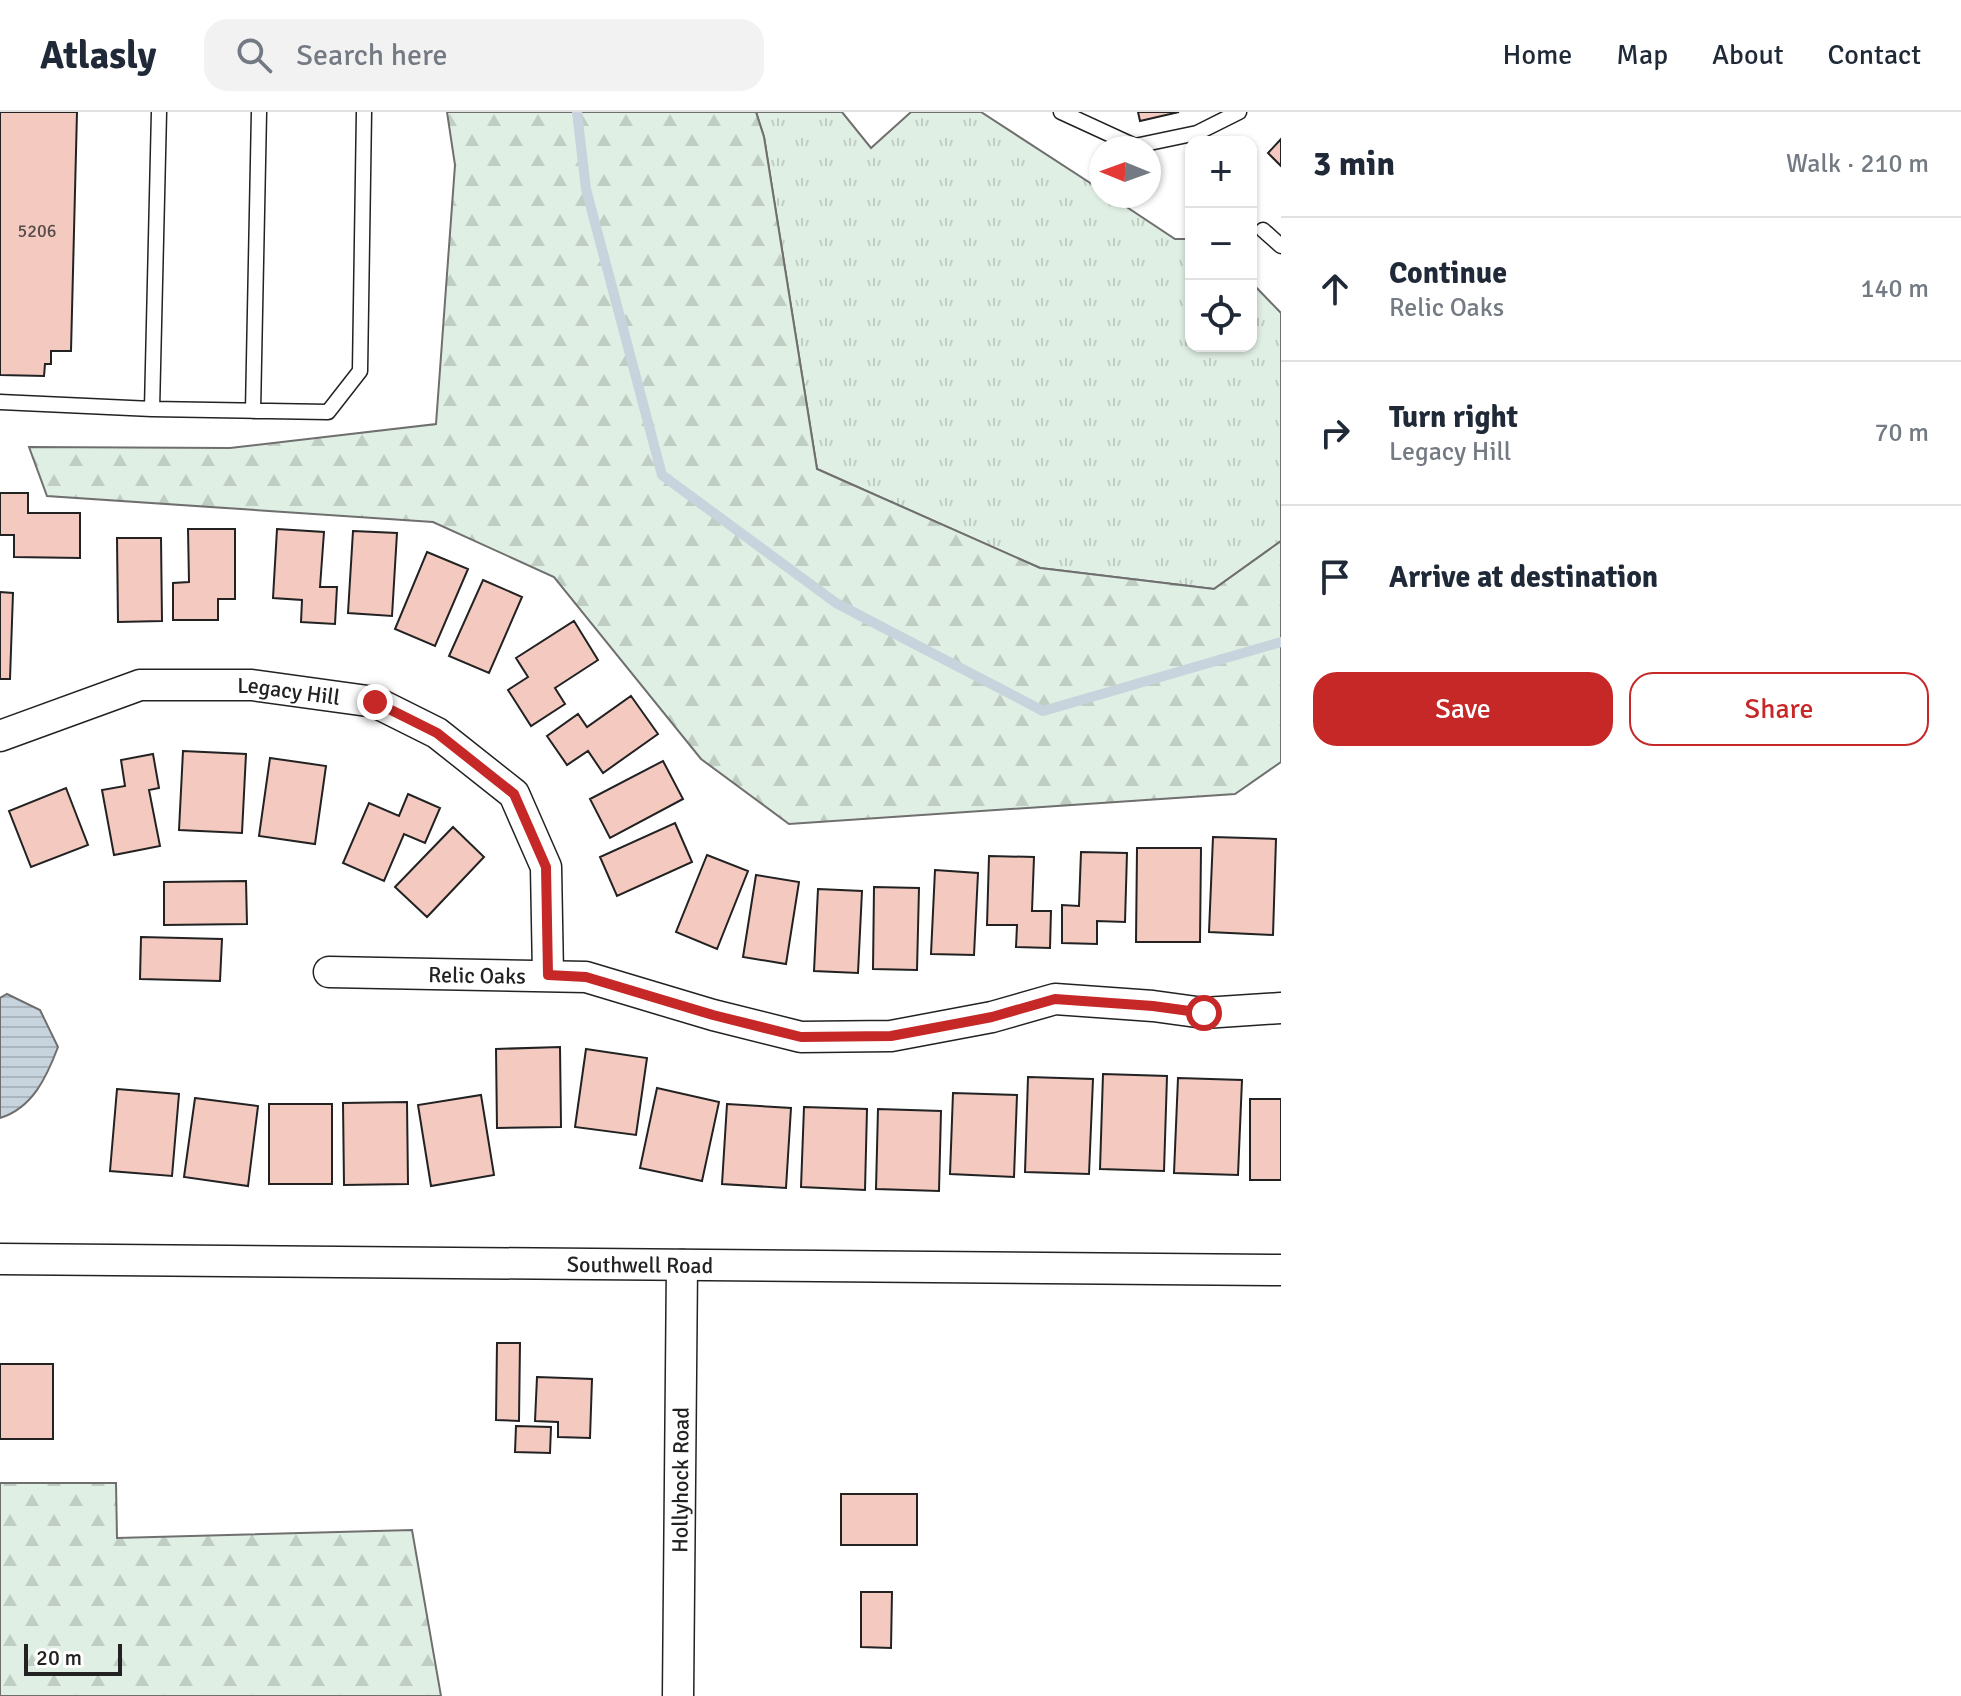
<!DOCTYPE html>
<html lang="en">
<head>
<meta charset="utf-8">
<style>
  body { margin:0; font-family:Signika,sans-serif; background:#f2f2f3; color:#1f2937 }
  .controls { position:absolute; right:24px; top:24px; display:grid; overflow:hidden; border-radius:16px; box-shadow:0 2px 6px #0004 }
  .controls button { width:72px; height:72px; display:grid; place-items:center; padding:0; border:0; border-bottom:2px solid #e0e1e3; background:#fff; color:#1f2937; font:40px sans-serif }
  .compass { position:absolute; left:1089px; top:24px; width:72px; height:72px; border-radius:50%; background:#fff; box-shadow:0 2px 6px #0004; rotate:271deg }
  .scale { position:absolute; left:24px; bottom:20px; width:98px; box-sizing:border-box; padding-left:8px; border:4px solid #222; border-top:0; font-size:22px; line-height:28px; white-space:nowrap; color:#222; -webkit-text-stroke:6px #fff; paint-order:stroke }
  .stop { position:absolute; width:24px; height:24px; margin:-18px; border:6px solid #c62828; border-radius:50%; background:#fff }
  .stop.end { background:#c62828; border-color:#fff; box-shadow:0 2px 8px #0008 }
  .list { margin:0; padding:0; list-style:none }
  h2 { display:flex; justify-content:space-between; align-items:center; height:104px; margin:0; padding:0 32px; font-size:34px }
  h2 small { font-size:26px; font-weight:400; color:#747a83 }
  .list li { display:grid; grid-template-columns:52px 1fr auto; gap:24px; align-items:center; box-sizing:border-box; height:144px; padding:0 32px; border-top:2px solid #e0e1e3 }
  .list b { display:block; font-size:30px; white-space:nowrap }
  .list p { margin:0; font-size:26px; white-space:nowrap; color:#747a83 }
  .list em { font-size:26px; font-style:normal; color:#747a83 }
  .actions { display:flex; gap:16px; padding:24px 32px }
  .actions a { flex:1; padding:18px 0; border:2px solid #c62828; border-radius:24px; text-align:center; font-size:28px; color:#c62828 }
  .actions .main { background:#c62828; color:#fff }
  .icon { flex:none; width:44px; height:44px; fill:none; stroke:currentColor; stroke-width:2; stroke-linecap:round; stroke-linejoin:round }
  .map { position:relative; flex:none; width:1281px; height:1584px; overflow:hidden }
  header { display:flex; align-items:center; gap:48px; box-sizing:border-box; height:112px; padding:0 40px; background:#fff; border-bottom:2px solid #e0e1e3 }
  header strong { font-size:38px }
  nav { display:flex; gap:44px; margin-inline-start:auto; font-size:28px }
  .search { width:560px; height:72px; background:#f2f2f3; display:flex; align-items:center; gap:20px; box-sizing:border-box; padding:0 28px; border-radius:24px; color:#747a83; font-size:30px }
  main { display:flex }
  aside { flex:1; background:#fff }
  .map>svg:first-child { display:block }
</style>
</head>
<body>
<header>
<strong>Atlasly</strong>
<div class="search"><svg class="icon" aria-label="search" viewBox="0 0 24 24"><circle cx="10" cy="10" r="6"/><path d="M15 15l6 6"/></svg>Search here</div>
<nav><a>Home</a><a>Map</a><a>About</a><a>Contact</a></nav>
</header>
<main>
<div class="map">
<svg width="1281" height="1584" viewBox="0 0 1281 1584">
  <defs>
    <pattern id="grass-tufts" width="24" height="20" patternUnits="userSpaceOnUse" patternTransform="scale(2)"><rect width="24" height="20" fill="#e0efe3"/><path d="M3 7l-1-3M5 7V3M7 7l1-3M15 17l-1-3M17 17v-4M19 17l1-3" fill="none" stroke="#c0cdc2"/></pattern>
    <pattern id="forest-firs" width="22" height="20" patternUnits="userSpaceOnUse" patternTransform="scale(2)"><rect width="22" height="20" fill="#e0efe3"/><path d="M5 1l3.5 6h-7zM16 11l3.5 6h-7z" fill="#c0cdc2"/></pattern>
    <pattern id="water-rules" width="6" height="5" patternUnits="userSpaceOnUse" patternTransform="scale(2)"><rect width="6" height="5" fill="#c7d3dd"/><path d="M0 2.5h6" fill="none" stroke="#abb5bd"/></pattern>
  </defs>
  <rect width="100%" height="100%" fill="#fff"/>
  <!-- grass -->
  <path fill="url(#grass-tufts)" stroke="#6f6f6f" stroke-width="2" d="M756,0H842L871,36L911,0H981L1101,78V84H1110L1175,127H1191V234H1251V170L1281,201V429L1214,477L1040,456L817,357L764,25Z"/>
  <!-- forest -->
  <path fill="url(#forest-firs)" stroke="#6f6f6f" stroke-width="2" d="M447,0H756L764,25L817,357L1040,456L1214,477L1281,429V650L1235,682L789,712L701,647L554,465L433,410L47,384L29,335L230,336L436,312L455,53Z
    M0,1371H116L117,1426L412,1418L441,1584H0Z"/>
  <!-- water -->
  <path fill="url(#water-rules)" stroke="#6f6f6f" stroke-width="2" d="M7,882L40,898L58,935C47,964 33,996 0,1006V886Z"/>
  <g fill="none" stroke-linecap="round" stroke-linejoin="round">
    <!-- stream -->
    <path stroke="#c7d3dd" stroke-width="10" d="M577,0L586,77L662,363L836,491L1043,599L1281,530"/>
  </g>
  <!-- building -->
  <path fill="#f3c9c0" stroke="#222" stroke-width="2" d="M0,0H77L71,239H51V252H45L44,264L0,263Z
    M1138,0H1179L1140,9Z
    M1281,27V54L1268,41Z
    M0,381H28V401H80V446L14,445V423H0Z
    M188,417H235V487H218V508H173V471L189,470Z
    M277,417L324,420L320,475H337L335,512L301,510L302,488L273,486Z
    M353,419L397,421L392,504L348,501Z
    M117,426H161L162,509L118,510Z
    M427,440L468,457L435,534L395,517Z
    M483,468L522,485L489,561L449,544Z
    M0,480L13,481L10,567H0Z
    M574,509L598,548L555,576L565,592L531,614L508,578L528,565L516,546Z
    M631,584L658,622L603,661L588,639L567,653L547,624L578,602L587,615Z
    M183,639L246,642L242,721L179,718Z
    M153,642L159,676L149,678L160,734L114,743L102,678L125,674L121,648Z
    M270,646L326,654L315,732L259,724Z
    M663,649L683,687L610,726L590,687Z
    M66,676L88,733L31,755L9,699Z
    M408,682L440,696L425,731L404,722L384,769L343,751L369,691L399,704Z
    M675,711L692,750L617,784L600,745Z
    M453,715L484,745L427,805L395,775Z
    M1213,725L1276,727L1273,823L1209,820Z
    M1137,736H1201L1200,830H1136Z
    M1081,740L1127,741L1125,810L1097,809V832L1062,831V793L1079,794Z
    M707,743L748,759L717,837L676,820Z
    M989,744L1034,745L1032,799H1051L1050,836L1016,835L1017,813H987Z
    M935,758L978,761L974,843L931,842Z
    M756,763L799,770L786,852L743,845Z
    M246,769L247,812L164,813V770Z
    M874,775L919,776L917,858L873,857Z
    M818,777L862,779L858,861L814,859Z
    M141,825L222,827L220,869L140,867Z
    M560,935L561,1015L497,1016L496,937Z
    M586,937L647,946L636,1023L575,1015Z
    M1103,962L1167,964L1164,1059L1100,1057Z
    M1028,965L1093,967L1089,1062L1025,1060Z
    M1178,966L1242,968L1238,1063L1174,1061Z
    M657,976L719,990L702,1069L640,1056Z
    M117,977L179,982L172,1064L110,1059Z
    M953,981L1017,983L1014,1065L950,1062Z
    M481,983L494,1063L431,1074L418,993Z
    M195,986L258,994L248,1074L184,1065Z
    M1250,987H1281V1068H1250Z
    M407,990L408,1072L344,1073L343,991Z
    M269,992H332V1072H269Z
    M727,992L791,996L786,1076L722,1072Z
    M804,995L867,997L865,1078L801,1075Z
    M878,997L941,999L939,1079L876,1077Z
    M497,1231H520L519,1309L496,1308Z
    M0,1252H53V1327H0Z
    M537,1265L592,1267L590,1326L558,1325V1310L535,1309Z
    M516,1314L551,1315L550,1341L515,1340Z
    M841,1382H917V1433H841Z
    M861,1480H892L891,1536L861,1535Z"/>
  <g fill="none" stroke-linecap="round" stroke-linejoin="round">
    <!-- service casing -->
    <g stroke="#222" stroke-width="17">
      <path id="service" d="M1061,0L1135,34L1197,21L1239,0
        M1263,118L1281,134
        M0,290L152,297L159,0
        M152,297L328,300L360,259L364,0
        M253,299L259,0"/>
    </g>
    <!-- minor casing -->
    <g stroke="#222" stroke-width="33">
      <g id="minor">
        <path id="s1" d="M0,624L140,573H252L375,590L437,621L514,682L546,755L548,863"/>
        <path id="s2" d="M329,860L586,865L713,903L801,925L891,924L992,905L1055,887L1153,894L1204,901L1281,896"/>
        <path id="s3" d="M0,1147L1281,1158"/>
        <path id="s4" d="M678,1584L682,1153"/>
      </g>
    </g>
    <!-- service -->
    <use href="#service" stroke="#fff" stroke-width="14"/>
    <!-- minor -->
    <use href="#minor" stroke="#fff" stroke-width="30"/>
  </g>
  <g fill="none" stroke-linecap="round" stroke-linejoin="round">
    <!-- route -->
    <path stroke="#c62828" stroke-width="10" d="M375,590L437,621L514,682L546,755L548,863L586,865L713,903L801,925L891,924L992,905L1055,887L1153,894L1204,901"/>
  </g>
  <g text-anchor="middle" stroke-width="6" stroke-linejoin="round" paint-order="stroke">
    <!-- number labels -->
    <g font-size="18" fill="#564c4a">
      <text x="37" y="125">5206</text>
    </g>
    <!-- street labels -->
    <g font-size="22" fill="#222" stroke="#fff">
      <text dy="8" stroke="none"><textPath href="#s1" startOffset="298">Legacy Hill</textPath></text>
      <text dy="8" stroke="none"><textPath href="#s2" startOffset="148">Relic Oaks</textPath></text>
      <text dy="8" stroke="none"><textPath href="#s3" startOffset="640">Southwell Road</textPath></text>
      <text dy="8" stroke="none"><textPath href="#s4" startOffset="216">Hollyhock Road</textPath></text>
    </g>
  </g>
</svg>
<div class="controls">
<button>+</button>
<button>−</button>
<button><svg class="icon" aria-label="locate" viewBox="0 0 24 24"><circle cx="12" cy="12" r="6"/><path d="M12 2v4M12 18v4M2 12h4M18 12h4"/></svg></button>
</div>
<svg class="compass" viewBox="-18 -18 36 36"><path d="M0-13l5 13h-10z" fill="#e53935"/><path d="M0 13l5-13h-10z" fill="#747a83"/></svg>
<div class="scale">20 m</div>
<div class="stop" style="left:1204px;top:901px"></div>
<div class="stop end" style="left:375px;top:590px"></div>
</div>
<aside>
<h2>3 min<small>Walk · 210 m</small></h2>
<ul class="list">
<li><svg class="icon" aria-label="ahead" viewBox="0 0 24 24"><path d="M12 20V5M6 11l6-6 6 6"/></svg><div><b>Continue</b><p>Relic Oaks</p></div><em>140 m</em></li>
<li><svg class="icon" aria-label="right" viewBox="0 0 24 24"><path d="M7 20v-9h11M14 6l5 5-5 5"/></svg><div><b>Turn right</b><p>Legacy Hill</p></div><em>70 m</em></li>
<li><svg class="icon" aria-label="arrive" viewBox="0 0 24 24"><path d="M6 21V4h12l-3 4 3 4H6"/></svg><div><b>Arrive at destination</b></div></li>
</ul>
<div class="actions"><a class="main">Save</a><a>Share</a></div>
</aside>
</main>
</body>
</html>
